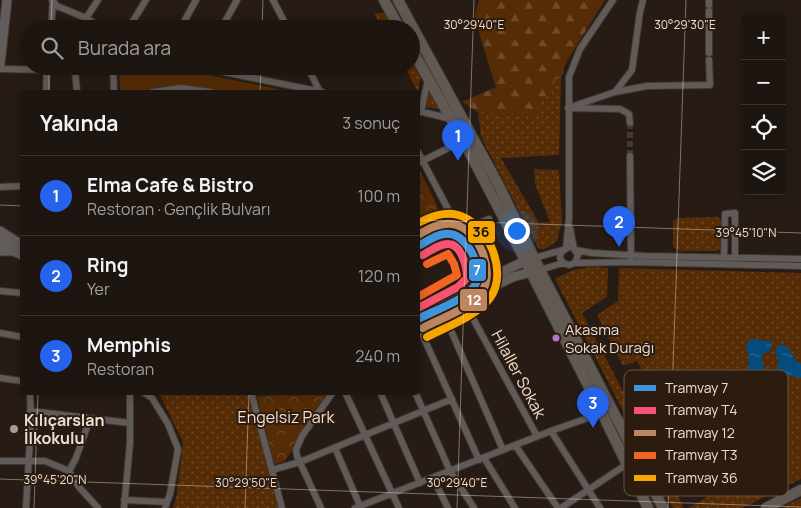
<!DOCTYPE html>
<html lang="tr">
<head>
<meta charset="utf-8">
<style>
  body { margin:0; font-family:Manrope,sans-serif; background:#29221e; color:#f1f3f6 }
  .controls { position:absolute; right:15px; top:15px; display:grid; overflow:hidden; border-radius:5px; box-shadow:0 2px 12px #0003 }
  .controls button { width:45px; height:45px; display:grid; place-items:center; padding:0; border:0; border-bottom:1px solid #3a3430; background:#1c1510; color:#f1f3f6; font:25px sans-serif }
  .you { position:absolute; left:516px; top:230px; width:18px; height:18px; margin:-12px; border:4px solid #fff; border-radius:50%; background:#1a73e8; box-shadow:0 0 0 8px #1a73e833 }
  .badge { display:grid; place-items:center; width:32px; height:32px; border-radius:50%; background:#2563eb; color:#fff; font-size:16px; font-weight:700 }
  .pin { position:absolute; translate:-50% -41px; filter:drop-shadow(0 1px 2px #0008) }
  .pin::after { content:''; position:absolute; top:26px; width:18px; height:15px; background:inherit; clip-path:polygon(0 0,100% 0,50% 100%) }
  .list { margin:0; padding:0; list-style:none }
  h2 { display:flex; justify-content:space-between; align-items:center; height:65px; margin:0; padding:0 20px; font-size:21px }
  h2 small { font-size:16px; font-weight:400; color:#a09f9f }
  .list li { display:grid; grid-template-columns:32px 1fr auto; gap:15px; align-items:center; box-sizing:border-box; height:80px; padding:0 20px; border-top:1px solid #3a3430 }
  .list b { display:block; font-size:19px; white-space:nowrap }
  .list p { margin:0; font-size:16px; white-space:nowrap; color:#a09f9f }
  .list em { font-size:16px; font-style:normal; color:#a09f9f }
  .icon { flex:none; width:28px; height:28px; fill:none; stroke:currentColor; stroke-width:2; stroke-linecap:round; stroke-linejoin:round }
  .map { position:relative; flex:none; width:801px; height:508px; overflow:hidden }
  .search { position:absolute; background:#1c1510; box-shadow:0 2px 12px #0003; left:20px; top:20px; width:400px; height:55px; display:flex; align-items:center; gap:12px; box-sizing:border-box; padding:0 18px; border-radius:28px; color:#a09f9f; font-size:19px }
  .panel { position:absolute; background:#1c1510; box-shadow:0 2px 12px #0003; left:20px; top:90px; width:400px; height:305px; border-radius:5px }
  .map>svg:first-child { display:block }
</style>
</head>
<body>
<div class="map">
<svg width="801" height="508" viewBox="0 0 801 508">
  <defs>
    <pattern id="grass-dots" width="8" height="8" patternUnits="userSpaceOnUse" patternTransform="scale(1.25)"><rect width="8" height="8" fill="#552c06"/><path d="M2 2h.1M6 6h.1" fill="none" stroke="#6e4a2a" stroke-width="1.8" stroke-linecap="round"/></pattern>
    <pattern id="forest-firs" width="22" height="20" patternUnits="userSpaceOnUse" patternTransform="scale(1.25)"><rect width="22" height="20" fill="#552c06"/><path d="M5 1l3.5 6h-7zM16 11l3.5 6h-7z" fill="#6e4a2a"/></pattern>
    <pattern id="park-crowns" width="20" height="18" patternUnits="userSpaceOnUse" patternTransform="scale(1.25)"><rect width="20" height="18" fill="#552c06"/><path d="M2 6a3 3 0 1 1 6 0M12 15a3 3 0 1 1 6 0" fill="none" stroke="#6e4a2a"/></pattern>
    <pattern id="water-ripples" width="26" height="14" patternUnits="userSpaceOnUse" patternTransform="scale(1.25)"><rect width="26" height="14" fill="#054c7e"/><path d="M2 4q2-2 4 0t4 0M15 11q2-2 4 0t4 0" fill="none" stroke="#2a6590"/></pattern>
  </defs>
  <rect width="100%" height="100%" fill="#261c15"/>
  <!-- grass -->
  <path fill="url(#grass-dots)" d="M374,13H387L396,29H383Z
    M411,57L421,75L418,92L404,66H411Z
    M566,62L561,79L559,155L501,158L539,223L550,222L535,184L534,169L559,170L562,221L557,241L543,250L538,248L481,137L478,112L534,113Z
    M428,90L439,109L425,107Z
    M718,217L722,222L721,249L717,251H679L673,247V221L679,218Z
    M591,267L608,268L607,297L582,313L684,508H673L555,279L573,270Z
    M619,268L801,273V479L742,508H688L709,496L637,361L623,366L597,315L618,301Z
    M228,392L249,396L278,508H173L177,494L183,442L159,393Z
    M801,498V508H781Z"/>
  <!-- forest -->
  <path fill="url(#forest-firs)" d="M479,0H605L534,114L478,112L462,102L496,87L482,43L475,16Z"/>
  <!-- park -->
  <path fill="url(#park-crowns)" d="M420,171L446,224L418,234V173Z
    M285,392L329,393L285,461L274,465L257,396L277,395Z"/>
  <!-- pitch -->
  <path fill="#552c06" d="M119,66H173V71L188,75L189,71L293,92H120Z"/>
  <!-- water -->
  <path fill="url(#water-ripples)" d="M751,339L773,342L770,351L765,352L762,356C761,368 776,389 750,386L747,379L749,360L746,345Z
    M779,344L789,348L795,360L801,364V378L791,376L779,379L776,376L779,358L775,353Z"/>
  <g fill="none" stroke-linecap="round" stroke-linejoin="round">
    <!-- minor-tunnel -->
    <path stroke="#433932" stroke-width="6" stroke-dasharray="6 3" stroke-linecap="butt" d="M630,123V156"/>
    <!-- minor casing -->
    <g stroke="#403832" stroke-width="8">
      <path id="minor" d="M52,0L57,6L86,18L103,29
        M273,0L288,29
        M709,5V0
        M709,11V53
        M86,18L98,0
        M51,29L53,0
        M128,29L146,0
        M180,29L196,0
        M221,29L237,0
        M113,66L114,92
        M194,66L322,92
        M307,66L320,92
        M0,69L113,71
        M75,70L77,92
        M46,92L47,67
        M152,92L181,88L211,92
        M615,92L632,70L640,12L643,0
        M568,108L615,92L647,86L710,85L709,60
        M572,108L620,109L629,114L630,123
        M419,111L451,119
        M421,112L428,79
        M418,152L459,230
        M630,156L631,258
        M418,163L457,144
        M0,187L22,186
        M418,237L450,227L463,230L489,219
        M569,247L561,252L560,258L563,263L569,265L575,263L578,255L574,249L570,228
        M566,248L569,219V77L580,49L613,0
        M576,250L592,253L644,256L801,259
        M534,258L563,250
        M724,258L725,214L735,213V258
        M575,263L631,262L801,266
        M540,270L563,263
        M0,291L22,293
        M463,300L537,436
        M442,310L503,450
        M418,325L479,460
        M0,333L22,337
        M0,378L22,381
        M143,392L152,398L168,424L178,449L170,494L165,508
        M251,392L282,508
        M345,392L399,508
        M380,392L420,483
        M415,392L450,471L474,508
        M30,411L130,423
        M551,431L600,508
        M515,445L558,508
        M335,448L360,506
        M484,458L515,508
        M0,461H45L69,471L79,487L98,508
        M272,470L300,462L452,399
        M69,471L76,458L90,419
        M433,478L448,508
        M124,500L167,502
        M26,508L31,422L30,392
        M124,508L130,443V392
        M321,508L297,456L296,450L302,436L333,392
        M355,508L551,431L602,413
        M561,508L627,464"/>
    </g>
    <!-- secondary casing -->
    <g stroke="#403832" stroke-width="11">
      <path id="secondary" d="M0,64L7,0
        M0,231L22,245
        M0,241L15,250
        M0,251H13L22,255
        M418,312L525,261
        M418,321L513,277L531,272"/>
    </g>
    <!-- trunk casing -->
    <g stroke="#403832" stroke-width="12">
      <path id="trunk" d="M384,0L400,29
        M398,0L498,184L540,270L663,508
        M411,48L464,142L500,211L602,413L648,508
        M766,508L801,490"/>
    </g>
    <!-- minor -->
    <use href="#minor" stroke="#605b58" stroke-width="6"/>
    <!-- secondary -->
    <use href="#secondary" stroke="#625d5a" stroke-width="9"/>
    <!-- trunk -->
    <use href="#trunk" stroke="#615a54" stroke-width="10"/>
    <!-- tram-1 casing -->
    <g stroke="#2c1b0f" stroke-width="11">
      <path id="tram-1" d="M418,246C428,241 439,232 450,234C468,236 484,269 475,285C466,300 433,311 418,319"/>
    </g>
    <!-- tram-2 casing -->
    <g stroke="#2c1b0f" stroke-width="11">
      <path id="tram-2" d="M418,308L458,287L467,278C467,268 462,245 449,244C440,243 430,251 423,255"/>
    </g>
    <!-- tram-3 casing -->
    <g stroke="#2c1b0f" stroke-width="11">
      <path id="tram-3" d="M418,235C428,229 440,222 453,224C478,228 497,272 481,293C468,310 441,318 423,328"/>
    </g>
    <!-- tram-4 casing -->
    <g stroke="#2c1b0f" stroke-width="11">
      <path id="tram-4" d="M418,297L457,275L454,264L448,254L427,264"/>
    </g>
    <!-- tram-5 casing -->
    <g stroke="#2c1b0f" stroke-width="11">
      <path id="tram-5" d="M418,223C430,217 444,211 458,215C488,223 509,272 490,298C475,317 448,326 427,337"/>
    </g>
    <!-- tram-1 -->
    <use href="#tram-1" stroke="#4094de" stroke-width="8"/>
    <!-- tram-2 -->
    <use href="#tram-2" stroke="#f65372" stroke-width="8"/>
    <!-- tram-3 -->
    <use href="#tram-3" stroke="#bb8660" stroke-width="8"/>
    <!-- tram-4 -->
    <use href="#tram-4" stroke="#f26522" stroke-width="8"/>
    <!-- tram-5 -->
    <use href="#tram-5" stroke="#f7a600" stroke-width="8"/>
  </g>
  <!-- ticks -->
  <path fill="none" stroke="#eaded6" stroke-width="1" stroke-opacity="0.45" d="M51,29L52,0M262,29L263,0M49,92V66M260,92L261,66M0,205L22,206M418,220L801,233M0,479L801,507M34,508L38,392M245,508L249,392M457,508L474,0M668,508L686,0"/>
  <!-- markers -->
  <circle fill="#b673d3" stroke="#2c1b0f" stroke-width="2" cx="556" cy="338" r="4.5"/>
  <circle fill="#a59a92" stroke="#2c1b0f" stroke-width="2" cx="14" cy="429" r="5"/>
  <g text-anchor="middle" stroke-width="4" stroke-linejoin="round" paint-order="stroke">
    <!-- bus labels -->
    <g font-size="15" fill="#eaded6" stroke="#2c1b0f" text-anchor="start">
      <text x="565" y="335">Akasma<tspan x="565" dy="18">Sokak Durağı</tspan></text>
    </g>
    <!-- street labels -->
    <g font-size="16" fill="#eaded6" stroke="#2c1b0f">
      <text transform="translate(519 374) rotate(62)" y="6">Hilaller Sokak</text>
    </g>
    <!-- park labels -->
    <g font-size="16" fill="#f2ded0" stroke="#2c1b0f">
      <text x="286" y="423">Engelsiz Park</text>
    </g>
    <!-- poi labels -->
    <g font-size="16" font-weight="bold" fill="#eaded6" stroke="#2c1b0f" text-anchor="start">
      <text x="24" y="426">Kılıçarslan<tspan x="24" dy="18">İlkokulu</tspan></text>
    </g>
  </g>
  <!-- legend -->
  <rect x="624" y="370" width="164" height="126" rx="8" fill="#2c1b0f" stroke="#65564b" stroke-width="1"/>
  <rect x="634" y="385" width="22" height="6" fill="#4094de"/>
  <rect x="634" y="407" width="22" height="7" fill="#f65372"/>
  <rect x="634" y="430" width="22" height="6" fill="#bb8660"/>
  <rect x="634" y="452" width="22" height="7" fill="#f26522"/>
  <rect x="634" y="475" width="22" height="6" fill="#f7a600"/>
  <g font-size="14" fill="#eaded6">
    <text x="665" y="393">Tramvay 7</text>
    <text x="665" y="415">Tramvay T4</text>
    <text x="665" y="438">Tramvay 12</text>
    <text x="665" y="460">Tramvay T3</text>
    <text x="665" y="483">Tramvay 36</text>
  </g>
  <g font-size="12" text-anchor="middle" fill="#eaded6" stroke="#2c1b0f" stroke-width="4" stroke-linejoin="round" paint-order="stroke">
    <text x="474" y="29">30°29'40"E</text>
    <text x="685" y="29">30°29'30"E</text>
    <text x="746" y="237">39°45'10"N</text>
    <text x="55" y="484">39°45'20"N</text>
    <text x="246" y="487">30°29'50"E</text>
    <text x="457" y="487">30°29'40"E</text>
  </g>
  <g stroke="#2c1b0f" stroke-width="2">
    <rect x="467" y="220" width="29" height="24" rx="5" fill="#f7a600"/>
    <rect x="468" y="258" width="19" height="24" rx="5" fill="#4094de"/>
    <rect x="459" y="288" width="29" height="24" rx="5" fill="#bb8660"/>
  </g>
  <g font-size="14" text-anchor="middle" font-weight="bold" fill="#fff">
    <text x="477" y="275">7</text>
    <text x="474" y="305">12</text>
  </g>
  <g font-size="14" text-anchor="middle" font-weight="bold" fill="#111">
    <text x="481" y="237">36</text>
  </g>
</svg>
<div class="controls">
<button>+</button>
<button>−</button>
<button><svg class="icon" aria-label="locate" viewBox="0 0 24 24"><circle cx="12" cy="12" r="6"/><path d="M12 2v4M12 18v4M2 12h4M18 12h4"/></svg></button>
<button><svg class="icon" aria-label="layers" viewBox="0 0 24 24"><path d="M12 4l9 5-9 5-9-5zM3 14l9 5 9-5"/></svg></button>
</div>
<div class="you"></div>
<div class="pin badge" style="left:458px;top:161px">1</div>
<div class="pin badge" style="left:619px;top:247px">2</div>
<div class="pin badge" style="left:593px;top:428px">3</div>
<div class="search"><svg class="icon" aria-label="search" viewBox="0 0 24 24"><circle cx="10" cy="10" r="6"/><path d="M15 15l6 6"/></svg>Burada ara</div>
<section class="panel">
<h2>Yakında<small>3 sonuç</small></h2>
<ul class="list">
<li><span class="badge">1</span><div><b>Elma Cafe &amp; Bistro</b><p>Restoran · Gençlik Bulvarı</p></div><em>100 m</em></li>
<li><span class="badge">2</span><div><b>Ring</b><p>Yer</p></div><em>120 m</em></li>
<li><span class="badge">3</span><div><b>Memphis</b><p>Restoran</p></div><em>240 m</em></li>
</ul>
</section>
</div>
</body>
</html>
